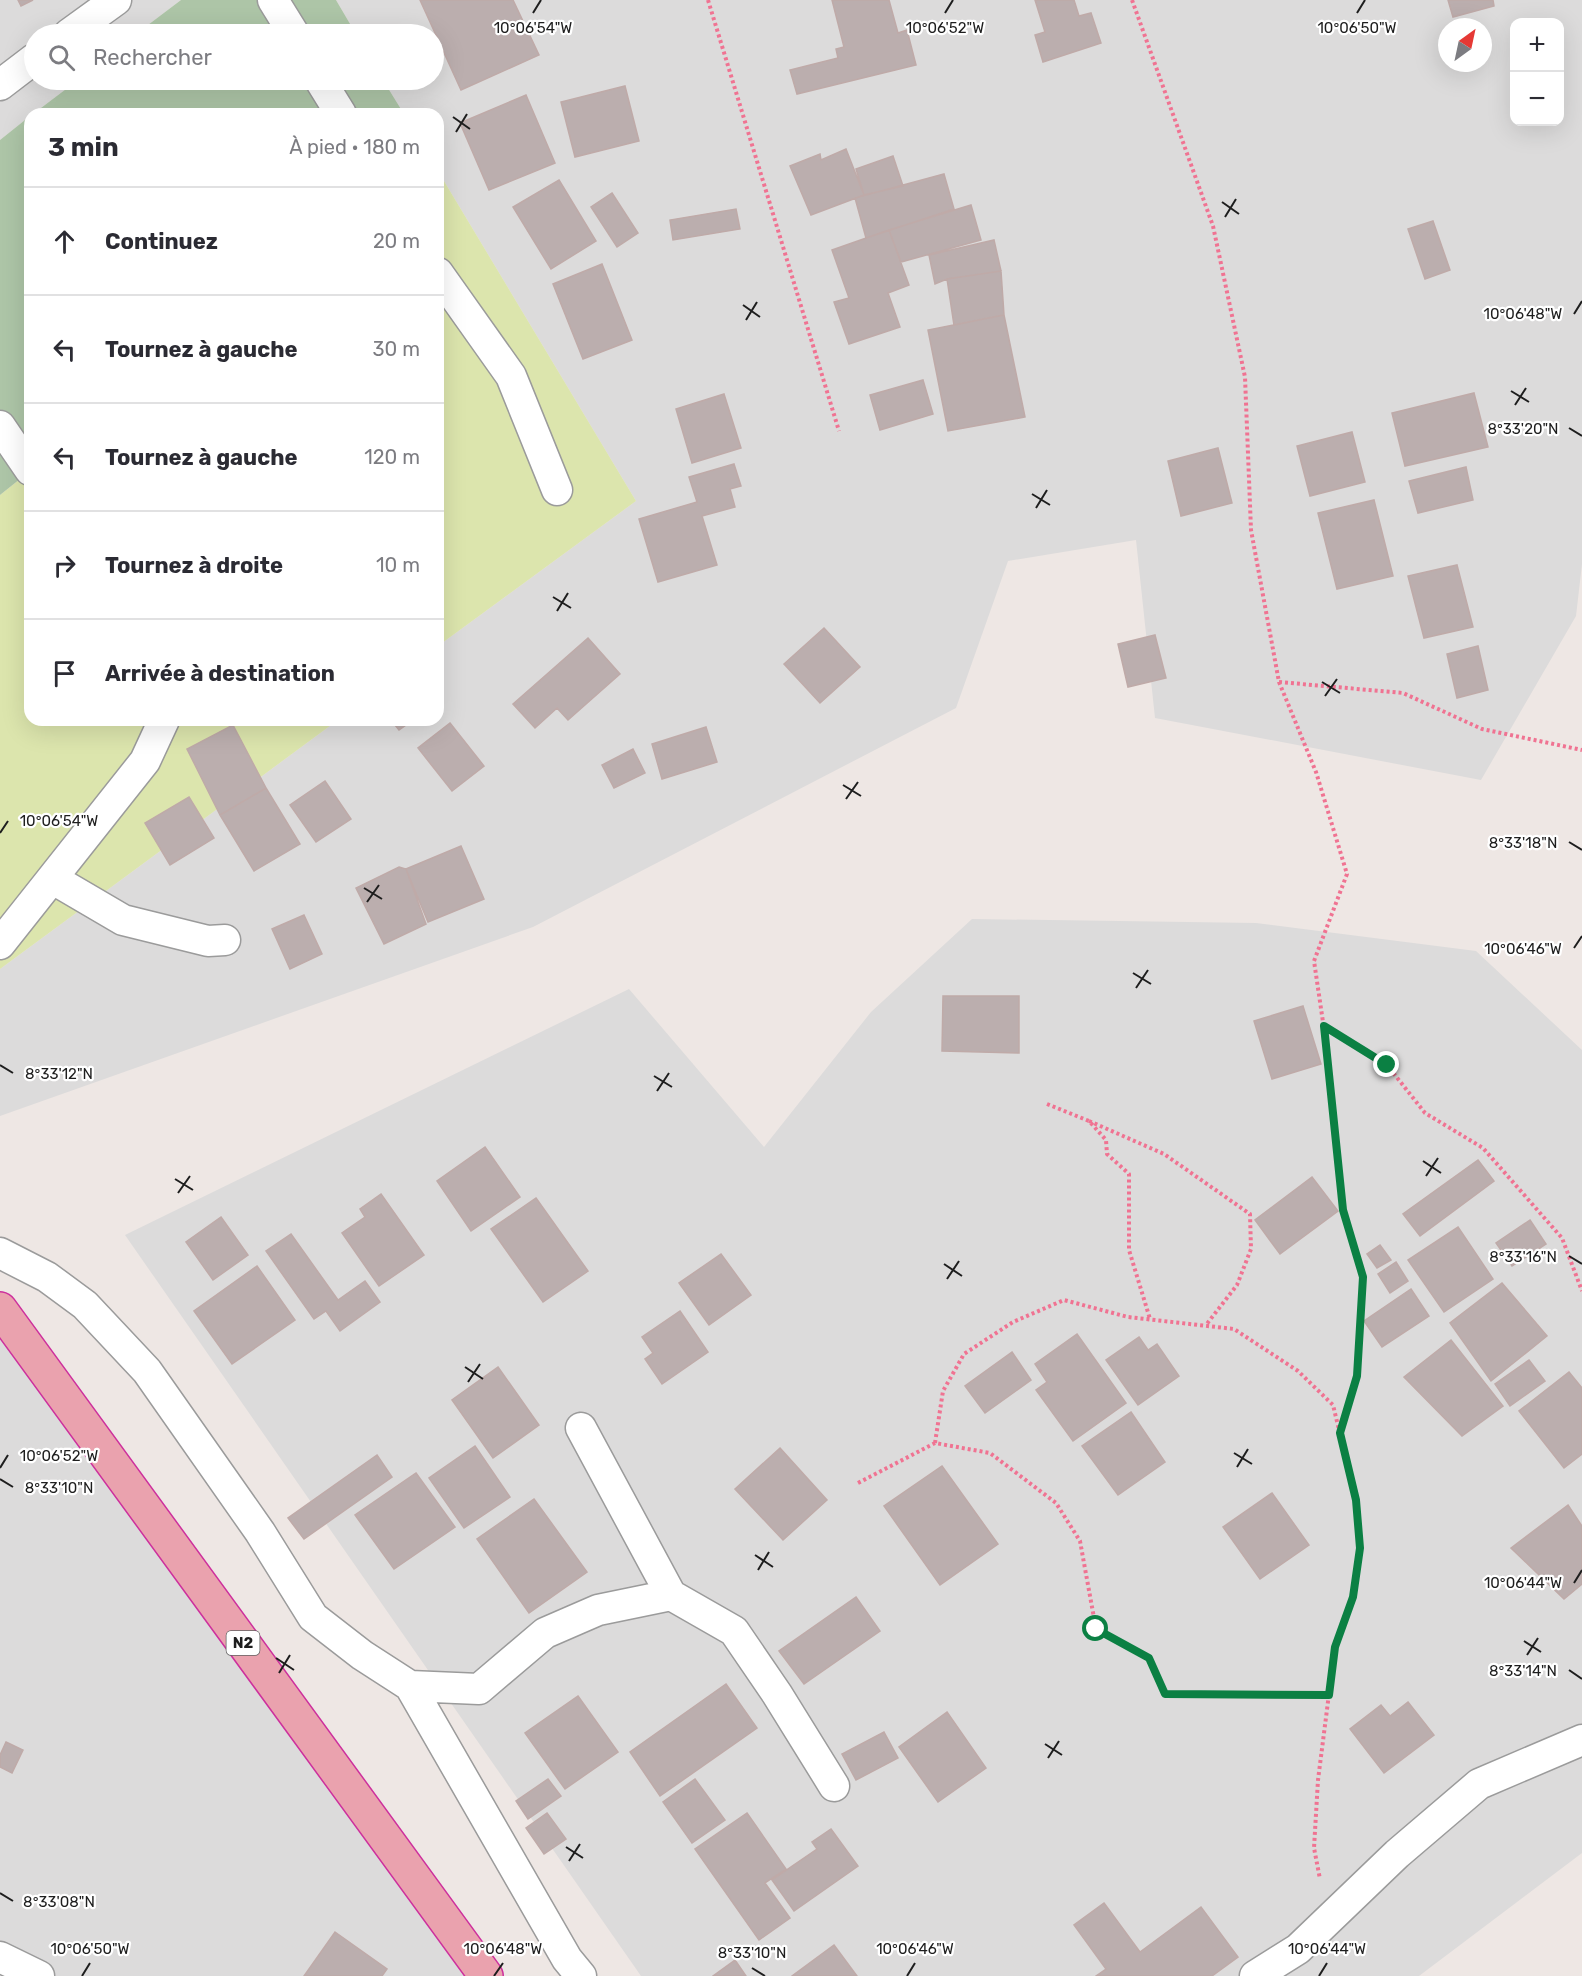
<!DOCTYPE html>
<html lang="fr">
<head>
<meta charset="utf-8">
<style>
  body { margin:0; font-family:Rubik,sans-serif; background:#f2f2f3; color:#2b2b33 }
  .controls { position:absolute; right:18px; top:18px; display:grid; overflow:hidden; border-radius:12px; box-shadow:0 6px 24px #0002 }
  .controls button { width:54px; height:54px; display:grid; place-items:center; padding:0; border:0; border-bottom:2px solid #e1e1e2; background:#fff; color:#2b2b33; font:30px sans-serif }
  .compass { position:absolute; left:1438px; top:18px; width:54px; height:54px; border-radius:50%; background:#fff; box-shadow:0 6px 24px #0002; rotate:33deg }
  .stop { position:absolute; width:18px; height:18px; margin:-14px; border:4px solid #0b8043; border-radius:50%; background:#fff }
  .stop.end { background:#0b8043; border-color:#fff; box-shadow:0 2px 6px #0008 }
  .list { margin:0; padding:0; list-style:none }
  h2 { display:flex; justify-content:space-between; align-items:center; height:78px; margin:0; padding:0 24px; font-size:26px }
  h2 small { font-size:20px; font-weight:400; color:#7c7c81 }
  .list li { display:grid; grid-template-columns:39px 1fr auto; gap:18px; align-items:center; box-sizing:border-box; height:108px; padding:0 24px; border-top:2px solid #e1e1e2 }
  .list b { display:block; font-size:22px; white-space:nowrap }
  .list em { font-size:20px; font-style:normal; color:#7c7c81 }
  .icon { flex:none; width:33px; height:33px; fill:none; stroke:currentColor; stroke-width:2; stroke-linecap:round; stroke-linejoin:round }
  .map { position:relative; flex:none; width:1582px; height:1976px; overflow:hidden }
  .search { position:absolute; background:#fff; box-shadow:0 6px 24px #0002; left:24px; top:24px; width:420px; height:66px; display:flex; align-items:center; gap:15px; box-sizing:border-box; padding:0 21px; border-radius:33px; color:#7c7c81; font-size:22px }
  .panel { position:absolute; background:#fff; box-shadow:0 6px 24px #0002; left:24px; top:108px; width:420px; height:618px; border-radius:18px }
  .map>svg:first-child { display:block }
</style>
</head>
<body>
<div class="map">
<svg width="1582" height="1976" viewBox="0 0 1582 1976">
  <rect width="100%" height="100%" fill="#eee7e4"/>
  <!-- residential -->
  <path fill="#dcdbdb" fill-rule="evenodd" d="M0,0H181L136,34H34V80H78L33,114H30V116L0,140Z
    M336,0H1582V564L1576,616L1481,780L1155,718L1136,540L1008,561L956,708L533,927L0,1116V969L338,720H438V646L636,501L438,171V114H404L383,80H434V34H356ZM1514,22H1560V122H1514ZM1447,27H1483V63H1447Z
    M972,919L1256,923L1476,951L1582,1050V1853L1419,1976H641L125,1235L629,989L764,1147L871,1012Z
    M0,1334L476,1976H0Z"/>
  <!-- grass -->
  <path fill="#dce5ad" d="M438,171L636,501L438,646Z
    M30,471V720H338L0,969V495Z"/>
  <!-- cemetery -->
  <path fill="#adc5a7" d="M181,0H336L356,34H136Z
    M78,80H383L404,114H33Z
    M30,116V471L0,495V140Z"/>
  <!-- building -->
  <path fill="#bbaeae" stroke="#bfaaa8" stroke-width="1.5" d="M18,0H33L21,6Z
    M420,0H513L539,55L461,90Z
    M832,0H889L898,33L907,30L916,65L797,94L790,70L838,58L836,49L844,47Z
    M1035,0H1074L1079,16L1091,13L1101,43L1043,62L1035,35L1045,32Z
    M1448,0H1493L1494,6L1453,17Z
    M625,86L639,141L575,157L561,102Z
    M526,95L555,163L489,190L460,123Z
    M846,149L864,195L811,215L790,166L820,154L821,160Z
    M893,156L903,186L864,195L856,169Z
    M944,174L954,209L866,238L855,198Z
    M559,180L596,241L551,269L513,207Z
    M612,193L638,233L617,247L591,207Z
    M971,205L981,240L901,262L889,230Z
    M736,209L740,229L673,240L670,220Z
    M1433,221L1450,270L1425,279L1408,229Z
    M889,230L909,285L888,293L900,327L849,344L834,302L849,298L832,250Z
    M994,240L1001,271L947,279L935,284L929,255Z
    M602,264L632,340L583,359L553,284Z
    M1001,271L1004,315L954,325L947,279Z
    M1004,315L1025,417L948,431L928,330Z
    M923,380L933,414L880,430L870,395Z
    M1474,393L1488,447L1405,466L1392,413Z
    M724,394L741,448L692,463L676,409Z
    M1352,432L1365,482L1310,496L1297,446Z
    M1218,448L1232,503L1181,516L1168,461Z
    M734,464L741,486L730,489L735,507L702,516L717,565L658,582L639,519L697,502L689,477Z
    M1466,467L1473,500L1418,513L1409,481Z
    M1374,500L1393,576L1337,589L1318,513Z
    M1457,565L1473,627L1424,638L1408,576Z
    M824,628L860,667L820,703L784,664Z
    M1155,635L1166,678L1128,687L1118,644Z
    M588,638L620,674L568,720L557,708L535,728L513,704Z
    M1478,646L1488,690L1457,698L1447,654Z
    M391,720H413L399,730Z
    M450,723L484,766L452,791L418,748Z
    M233,725L266,788L220,815L187,749Z
    M706,727L717,762L662,779L652,744Z
    M633,749L645,773L614,788L602,765Z
    M325,781L351,819L316,842L290,805Z
    M266,788L300,844L254,871L220,815Z
    M189,797L214,838L170,865L145,823Z
    M461,846L484,899L428,922L406,869Z
    M399,867L406,869L426,924L384,944L356,888Z
    M304,915L322,954L290,969L272,929Z
    M943,996H1019V1053L942,1051Z
    M1303,1006L1321,1064L1272,1079L1254,1021Z
    M485,1147L520,1197L471,1231L437,1181Z
    M1478,1160L1494,1181L1420,1236L1403,1214Z
    M1312,1177L1338,1211L1280,1254L1255,1220Z
    M381,1194L424,1255L379,1286L342,1233L365,1217L360,1209Z
    M536,1198L588,1271L543,1302L491,1229Z
    M221,1217L248,1255L213,1280L186,1242Z
    M1530,1220L1546,1244L1512,1266L1496,1243Z
    M1458,1227L1493,1279L1444,1312L1408,1260Z
    M291,1234L338,1300L365,1281L380,1302L340,1331L326,1311L314,1319L266,1251Z
    M1380,1245L1391,1260L1377,1268L1367,1254Z
    M721,1254L751,1295L709,1325L679,1283Z
    M1396,1262L1408,1281L1390,1293L1378,1274Z
    M257,1266L295,1320L232,1364L194,1311Z
    M1502,1283L1547,1336L1491,1381L1450,1323Z
    M1411,1289L1429,1316L1382,1347L1364,1321Z
    M680,1311L708,1352L662,1384L645,1359L653,1353L642,1337Z
    M1077,1334L1126,1403L1073,1441L1036,1390L1047,1382L1035,1364Z
    M1139,1337L1148,1350L1157,1344L1179,1376L1138,1405L1106,1360Z
    M1451,1340L1503,1406L1462,1436L1404,1377Z
    M1012,1352L1031,1380L985,1413L965,1386Z
    M1529,1360L1545,1381L1510,1406L1495,1384Z
    M498,1367L539,1425L493,1458L452,1400Z
    M1569,1372L1582,1388V1454L1564,1468L1519,1411Z
    M1131,1412L1165,1462L1118,1495L1082,1446Z
    M475,1446L510,1497L464,1528L429,1478Z
    M780,1448L827,1500L783,1540L735,1489Z
    M377,1455L392,1477L304,1539L288,1518Z
    M942,1466L998,1544L940,1585L884,1506Z
    M416,1473L455,1527L394,1569L355,1515Z
    M1272,1493L1309,1545L1260,1579L1223,1527Z
    M534,1499L587,1572L529,1613L477,1539Z
    M1568,1505L1582,1526V1584L1564,1599L1511,1548Z
    M856,1597L880,1631L804,1684L779,1651Z
    M726,1684L757,1728L660,1796L630,1752Z
    M578,1696L618,1752L565,1789L525,1733Z
    M1408,1702L1434,1735L1384,1773L1350,1729L1381,1705L1390,1716Z
    M947,1712L986,1768L938,1802L899,1747Z
    M884,1732L898,1758L856,1780L842,1754Z
    M6,1742L23,1750L12,1773L0,1767V1755Z
    M548,1779L561,1796L528,1819L516,1801Z
    M695,1779L725,1820L692,1843L663,1802Z
    M547,1813L566,1839L544,1854L526,1828Z
    M747,1813L786,1869L765,1883L790,1918L759,1940L695,1849Z
    M831,1829L858,1866L794,1911L772,1880L817,1849L812,1842Z
    M1104,1903L1140,1952L1201,1907L1238,1957L1212,1976H1096L1106,1969L1074,1925Z
    M335,1932L387,1969L382,1976H304Z
    M834,1945L857,1976H792Z
    M735,1960L746,1976H713Z"/>
  <g fill="none" stroke-linecap="round" stroke-linejoin="round">
    <!-- minor casing -->
    <g stroke="#9b9b9b" stroke-width="33">
      <path id="minor" d="M273,0L294,34
        M69,34L116,0
        M320,80L341,114
        M0,85L34,59
        M438,273L511,376L557,490
        M0,426L30,470
        M53,879L123,920L208,941L225,940
        M0,944L145,761L164,720
        M0,1253L47,1277L85,1305L147,1371L260,1532L313,1617L362,1655L410,1686L567,1959L581,1976
        M581,1428L671,1595
        M410,1686L479,1689L545,1633L598,1610L671,1595L734,1631L777,1694L834,1786
        M0,1957L39,1976
        M1255,1976L1298,1949L1397,1854L1479,1784L1582,1740"/>
    </g>
    <!-- trunk casing -->
    <g stroke="#cd309d" stroke-width="36">
      <path id="trunk" d="M0,1309L486,1976"/>
    </g>
    <!-- path -->
    <path stroke="#f07392" stroke-width="4" stroke-dasharray="3 3" stroke-linecap="butt" d="M708,0L839,431
      M1132,0L1213,226L1245,377L1251,530L1279,682L1316,772L1347,874L1314,961L1328,1056L1343,1210L1363,1277L1357,1376L1340,1433
      M1279,682L1403,693L1482,729L1582,750
      M1324,1027L1387,1065L1425,1113L1483,1148L1562,1238L1582,1291
      M1047,1104L1089,1121L1106,1140L1107,1154L1129,1174V1250L1150,1319
      M1089,1121L1164,1154L1250,1214L1251,1249L1237,1285L1206,1325
      M935,1443L943,1391L964,1354L1013,1322L1064,1300L1128,1317L1234,1329L1298,1371L1333,1405L1356,1500L1360,1548L1353,1597L1335,1647L1318,1780L1314,1848L1320,1879
      M858,1483L935,1443L990,1453L1056,1503L1080,1541L1096,1629L1149,1658L1165,1694L1329,1695"/>
    <!-- minor -->
    <use href="#minor" stroke="#fff" stroke-width="30"/>
    <!-- trunk -->
    <use href="#trunk" stroke="#eaa2ae" stroke-width="33"/>
  </g>
  <g fill="none" stroke-linecap="round" stroke-linejoin="round">
    <!-- route -->
    <path stroke="#0b8043" stroke-width="8" d="M1096,1629L1149,1658L1165,1694L1329,1695L1335,1647L1353,1597L1360,1548L1356,1500L1340,1433L1357,1376L1363,1277L1343,1210L1324,1026L1387,1065"/>
  </g>
  <!-- ticks -->
  <path fill="none" stroke="#1e1e1e" stroke-width="2" d="M533,13L541,0M945,13L953,0M1357,13L1365,0M453,117L470,129M456,132L467,114M1222,202L1239,214M1225,217L1236,199M743,305L760,317M1574,314L1582,301M746,320L757,302M1511,391L1529,402M1515,405L1526,388M1569,428L1582,436M1032,494L1050,505M1036,508L1047,490M553,597L571,608M557,611L568,593M1322,682L1340,693M1325,696L1337,679M843,785L861,796M846,799L858,782M0,833L8,821M1569,842L1582,850M364,888L382,899M367,902L379,885M1574,948L1582,936M1133,973L1151,984M1136,988L1148,970M0,1065L13,1073M654,1076L672,1087M657,1091L669,1073M1423,1161L1441,1173M1426,1176L1438,1158M175,1179L193,1190M178,1193L190,1176M1569,1256L1582,1264M944,1264L962,1276M947,1279L959,1261M465,1367L483,1379M468,1382L480,1364M1234,1453L1252,1464M1237,1467L1248,1449M0,1468L8,1455M0,1479L13,1487M755,1555L773,1567M758,1570L769,1552M1574,1583L1582,1570M1524,1641L1541,1652M1527,1655L1538,1638M276,1658L294,1670M1569,1670L1582,1679M279,1673L290,1655M1045,1744L1062,1755M1048,1758L1059,1741M566,1847L583,1858M569,1861L580,1844M0,1893L13,1901M752,1968L765,1976M82,1976L90,1963M494,1976L503,1963M907,1976L915,1963M1319,1976L1327,1963"/>
  <g text-anchor="middle" stroke-width="4.5" stroke-linejoin="round" paint-order="stroke">
    <!-- shield labels -->
    <rect fill="#fff" stroke="#626262" stroke-width="1.5" x="226.5" y="1631" width="33" height="24" rx="4.5"/>
    <g font-size="15" font-weight="bold" fill="#1e1e1e">
      <text x="243" y="1648">N2</text>
    </g>
  </g>
  <g font-size="15" text-anchor="middle" fill="#1e1e1e" stroke="#fff" stroke-width="4.5" stroke-linejoin="round" paint-order="stroke">
    <text x="1357" y="33">10°06'50"W</text>
    <text x="533" y="33">10°06'54"W</text>
    <text x="945" y="33">10°06'52"W</text>
    <text x="1523" y="319">10°06'48"W</text>
    <text x="1523" y="434">8°33'20"N</text>
    <text x="59" y="826">10°06'54"W</text>
    <text x="1523" y="848">8°33'18"N</text>
    <text x="1523" y="954">10°06'46"W</text>
    <text x="59" y="1079">8°33'12"N</text>
    <text x="1523" y="1262">8°33'16"N</text>
    <text x="59" y="1461">10°06'52"W</text>
    <text x="59" y="1493">8°33'10"N</text>
    <text x="1523" y="1588">10°06'44"W</text>
    <text x="1523" y="1676">8°33'14"N</text>
    <text x="59" y="1907">8°33'08"N</text>
    <text x="90" y="1954">10°06'50"W</text>
    <text x="503" y="1954">10°06'48"W</text>
    <text x="915" y="1954">10°06'46"W</text>
    <text x="1327" y="1954">10°06'44"W</text>
    <text x="752" y="1958">8°33'10"N</text>
  </g>
</svg>
<div class="controls">
<button>+</button>
<button>−</button>
</div>
<svg class="compass" viewBox="-18 -18 36 36"><path d="M0-13l5 13h-10z" fill="#e53935"/><path d="M0 13l5-13h-10z" fill="#7c7c81"/></svg>
<div class="stop" style="left:1096px;top:1629px"></div>
<div class="stop end" style="left:1387px;top:1065px"></div>
<div class="search"><svg class="icon" aria-label="search" viewBox="0 0 24 24"><circle cx="10" cy="10" r="6"/><path d="M15 15l6 6"/></svg>Rechercher</div>
<section class="panel">
<h2>3 min<small>À pied · 180 m</small></h2>
<ul class="list">
<li><svg class="icon" aria-label="ahead" viewBox="0 0 24 24"><path d="M12 20V5M6 11l6-6 6 6"/></svg><div><b>Continuez</b></div><em>20 m</em></li>
<li><svg class="icon" aria-label="left" viewBox="0 0 24 24"><path d="M17 20v-9H6M10 6l-5 5 5 5"/></svg><div><b>Tournez à gauche</b></div><em>30 m</em></li>
<li><svg class="icon" aria-label="left" viewBox="0 0 24 24"><path d="M17 20v-9H6M10 6l-5 5 5 5"/></svg><div><b>Tournez à gauche</b></div><em>120 m</em></li>
<li><svg class="icon" aria-label="right" viewBox="0 0 24 24"><path d="M7 20v-9h11M14 6l5 5-5 5"/></svg><div><b>Tournez à droite</b></div><em>10 m</em></li>
<li><svg class="icon" aria-label="arrive" viewBox="0 0 24 24"><path d="M6 21V4h12l-3 4 3 4H6"/></svg><div><b>Arrivée à destination</b></div></li>
</ul>
</section>
</div>
</body>
</html>
